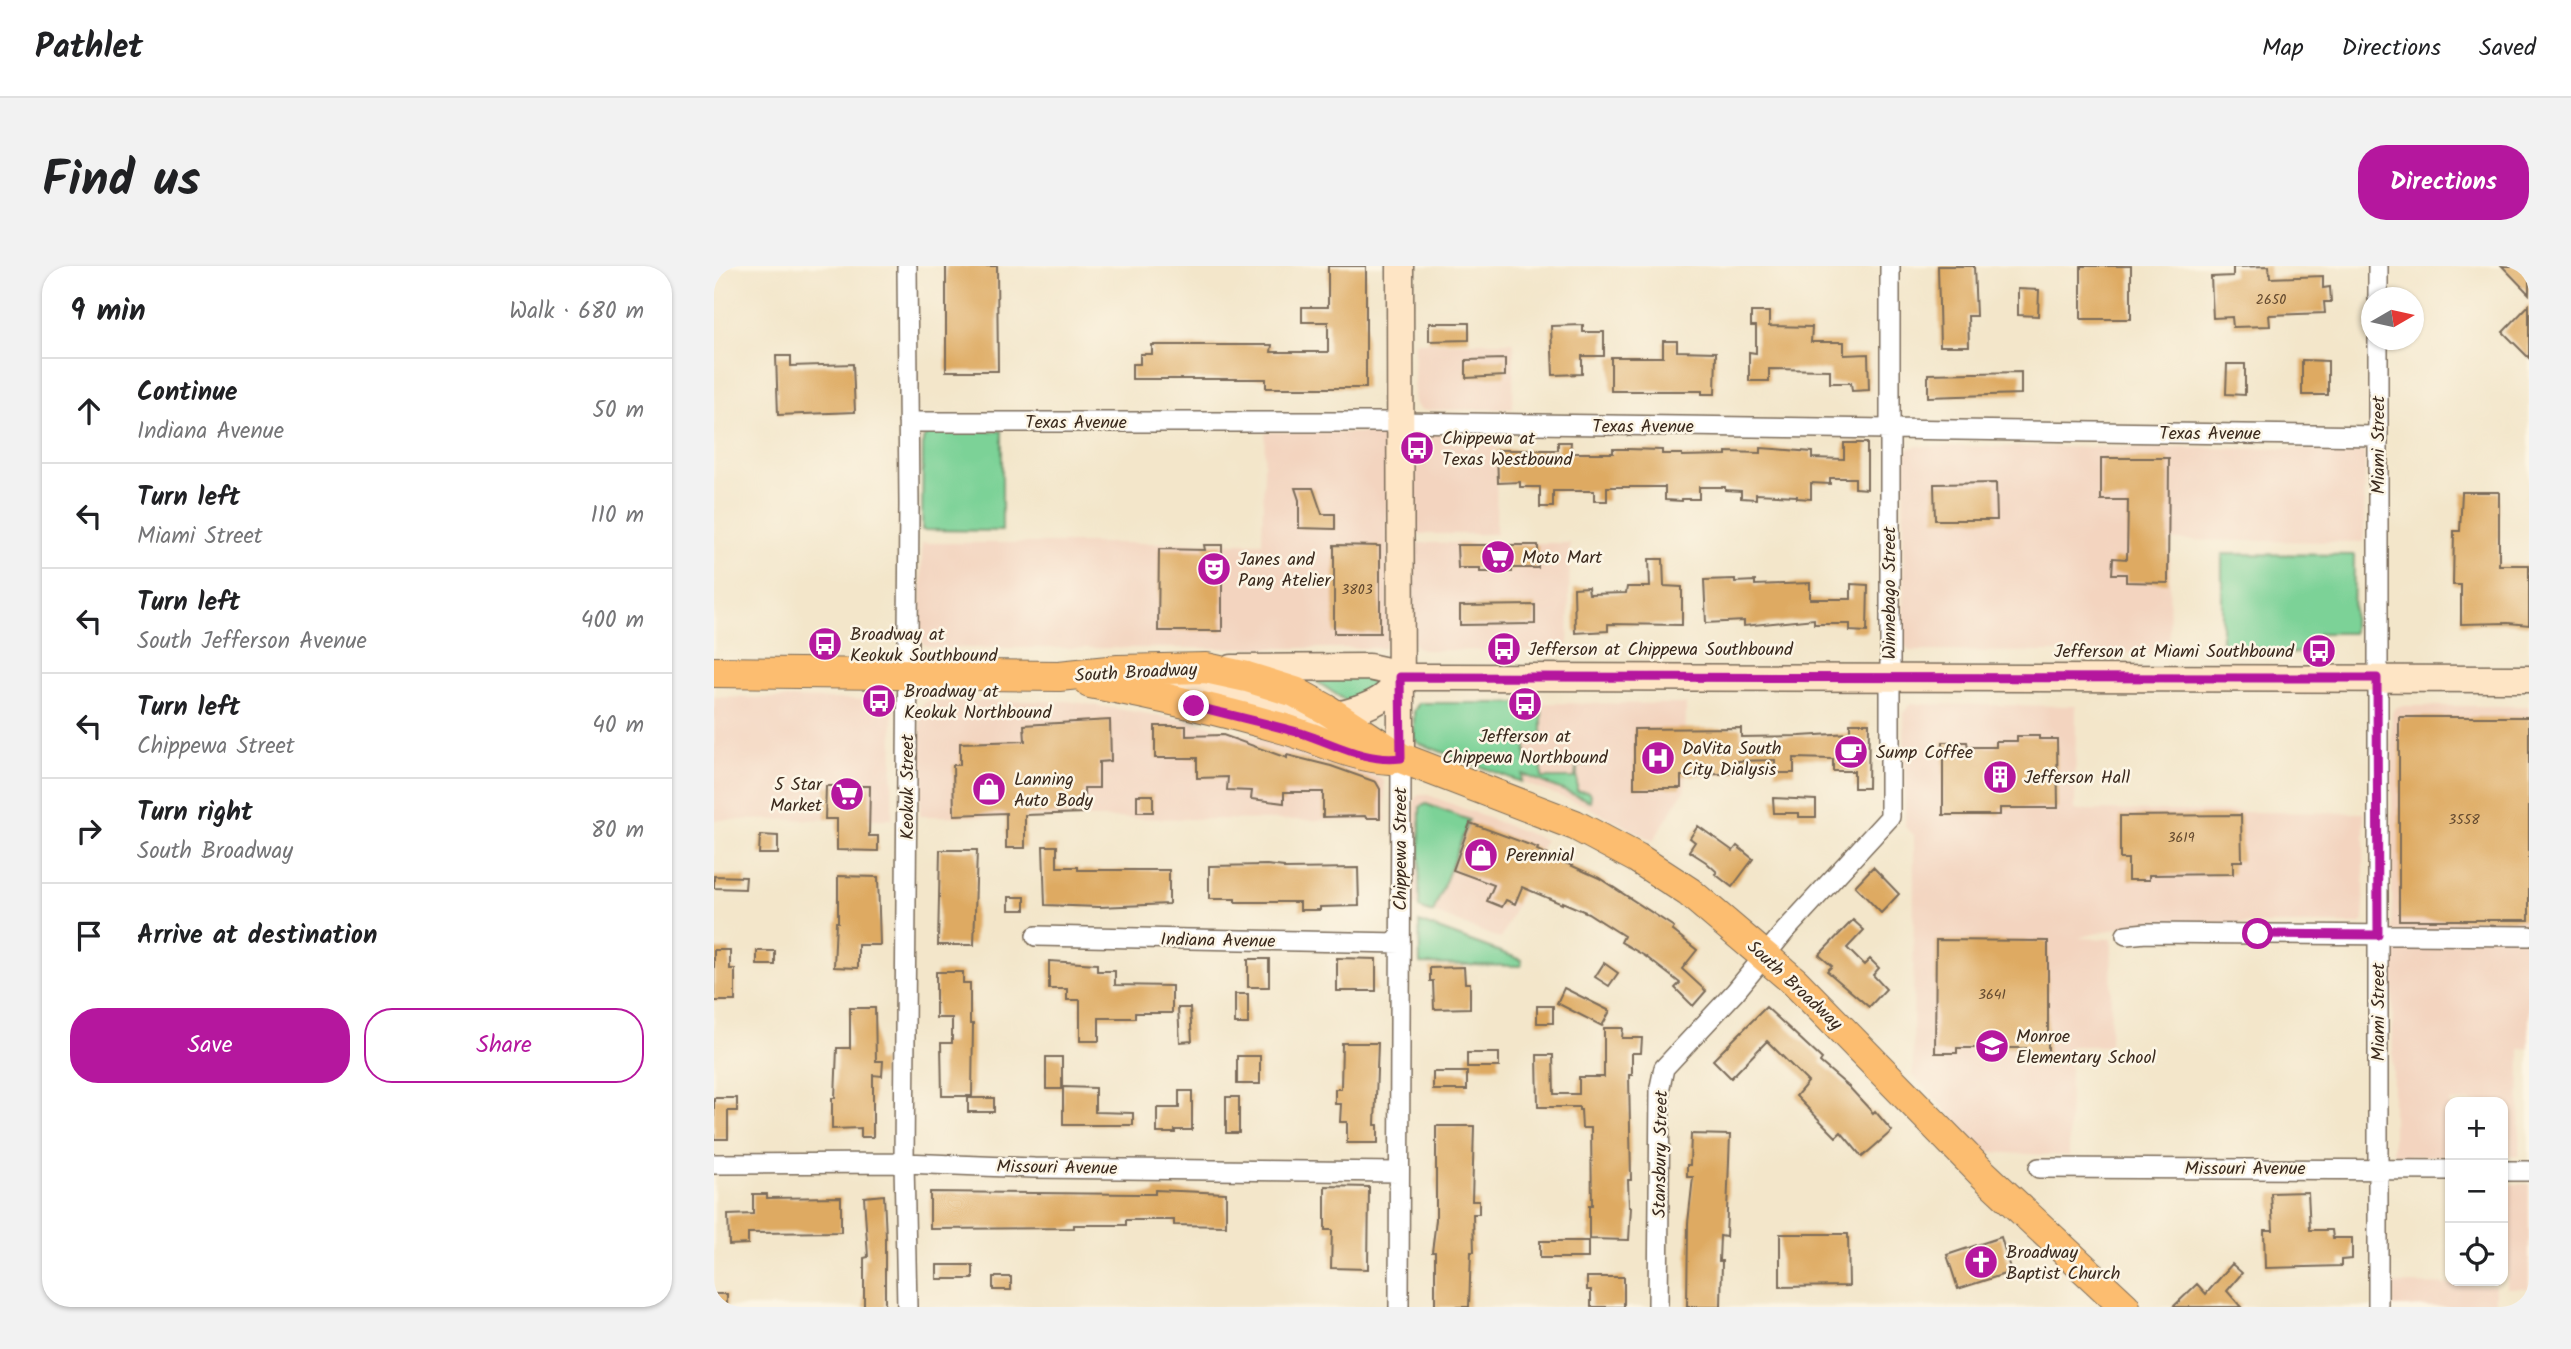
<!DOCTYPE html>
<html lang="en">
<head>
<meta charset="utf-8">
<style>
  body { margin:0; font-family:Kalam,sans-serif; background:#f2f2f2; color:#202124 }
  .controls { position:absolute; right:21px; bottom:21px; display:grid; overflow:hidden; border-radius:14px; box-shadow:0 2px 5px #0004 }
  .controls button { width:63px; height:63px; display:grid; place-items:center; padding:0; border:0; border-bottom:2px solid #e0e0e0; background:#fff; color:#202124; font:35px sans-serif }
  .compass { position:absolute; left:1647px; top:21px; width:63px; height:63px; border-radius:50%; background:#fff; box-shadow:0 2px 5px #0004; rotate:81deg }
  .stop { position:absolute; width:21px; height:21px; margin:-16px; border:5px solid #b5179e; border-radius:50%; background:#fff }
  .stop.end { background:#b5179e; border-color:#fff; box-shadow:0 2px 7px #0008 }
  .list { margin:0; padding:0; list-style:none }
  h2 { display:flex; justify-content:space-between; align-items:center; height:91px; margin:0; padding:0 28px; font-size:30px }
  h2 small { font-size:23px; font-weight:400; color:#757577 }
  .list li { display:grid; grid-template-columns:46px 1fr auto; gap:21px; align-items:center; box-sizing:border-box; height:105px; padding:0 28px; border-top:2px solid #e0e0e0 }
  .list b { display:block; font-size:26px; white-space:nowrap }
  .list p { margin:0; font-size:23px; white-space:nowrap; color:#757577 }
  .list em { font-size:23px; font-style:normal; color:#757577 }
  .actions { display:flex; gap:14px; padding:21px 28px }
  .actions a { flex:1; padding:16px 0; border:2px solid #b5179e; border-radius:28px; text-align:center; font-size:24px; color:#b5179e }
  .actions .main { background:#b5179e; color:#fff }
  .icon { flex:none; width:38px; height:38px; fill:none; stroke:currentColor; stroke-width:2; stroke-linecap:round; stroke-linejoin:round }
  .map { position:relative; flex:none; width:1815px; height:1041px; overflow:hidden; border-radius:28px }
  header { display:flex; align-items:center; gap:42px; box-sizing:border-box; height:98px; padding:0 35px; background:#fff; border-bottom:2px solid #e0e0e0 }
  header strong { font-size:33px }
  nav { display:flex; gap:38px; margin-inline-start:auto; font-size:24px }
  .intro { display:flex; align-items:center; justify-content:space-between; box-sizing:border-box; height:168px; padding:0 42px }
  h1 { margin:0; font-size:49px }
  .button { padding:18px 32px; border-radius:28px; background:#b5179e; color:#fff; font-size:24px; font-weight:700 }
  main { display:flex; gap:42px; padding:0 42px }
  aside { flex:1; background:#fff; border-radius:28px; box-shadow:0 2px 5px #0004 }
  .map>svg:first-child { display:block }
</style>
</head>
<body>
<header>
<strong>Pathlet</strong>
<nav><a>Map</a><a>Directions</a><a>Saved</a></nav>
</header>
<div class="intro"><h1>Find us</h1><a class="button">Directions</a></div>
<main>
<aside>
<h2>9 min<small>Walk · 680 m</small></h2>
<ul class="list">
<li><svg class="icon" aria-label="ahead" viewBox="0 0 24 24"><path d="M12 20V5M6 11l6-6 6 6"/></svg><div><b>Continue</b><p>Indiana Avenue</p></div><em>50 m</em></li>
<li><svg class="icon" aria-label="left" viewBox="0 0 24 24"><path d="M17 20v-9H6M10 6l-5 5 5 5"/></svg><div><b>Turn left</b><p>Miami Street</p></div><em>110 m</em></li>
<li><svg class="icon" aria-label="left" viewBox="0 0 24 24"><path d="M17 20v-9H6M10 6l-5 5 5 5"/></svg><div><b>Turn left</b><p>South Jefferson Avenue</p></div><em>400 m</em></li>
<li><svg class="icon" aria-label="left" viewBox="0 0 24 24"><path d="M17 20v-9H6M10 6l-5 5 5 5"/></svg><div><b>Turn left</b><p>Chippewa Street</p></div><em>40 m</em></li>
<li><svg class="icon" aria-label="right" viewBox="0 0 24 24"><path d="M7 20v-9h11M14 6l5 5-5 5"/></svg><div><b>Turn right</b><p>South Broadway</p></div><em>80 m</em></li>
<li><svg class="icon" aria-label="arrive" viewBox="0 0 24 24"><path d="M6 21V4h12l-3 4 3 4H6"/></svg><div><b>Arrive at destination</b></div></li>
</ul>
<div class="actions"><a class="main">Save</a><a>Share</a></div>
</aside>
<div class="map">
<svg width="1815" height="1041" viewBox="0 0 1815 1041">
  <rect width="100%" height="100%" fill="#fcf5e5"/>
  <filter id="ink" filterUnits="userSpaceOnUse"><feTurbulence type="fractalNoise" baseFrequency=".0143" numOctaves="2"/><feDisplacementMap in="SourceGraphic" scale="14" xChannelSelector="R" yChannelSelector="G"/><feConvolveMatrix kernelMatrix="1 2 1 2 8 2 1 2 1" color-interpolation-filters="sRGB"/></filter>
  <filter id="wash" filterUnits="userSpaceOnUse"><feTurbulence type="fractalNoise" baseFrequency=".00686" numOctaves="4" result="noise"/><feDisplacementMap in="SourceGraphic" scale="28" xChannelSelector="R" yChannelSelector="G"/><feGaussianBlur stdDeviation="1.57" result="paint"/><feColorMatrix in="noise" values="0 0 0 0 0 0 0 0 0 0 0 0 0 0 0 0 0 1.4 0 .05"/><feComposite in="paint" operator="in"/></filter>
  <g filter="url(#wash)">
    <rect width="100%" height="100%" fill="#f3e6ca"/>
    <!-- built -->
    <path fill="#f3d4bf" d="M701,76H800L799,143L708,144L702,139L700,130Z
      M551,166L664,167L671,171L673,177L674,373L670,382H220L211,379L207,373L208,277H548Z
      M783,167L782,268H699L700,177L703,170L710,168Z
      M1203,180L1645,183L1651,188L1650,276L1456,274L1455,387L1195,385L1189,377L1190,191L1194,183Z
      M700,277H856L854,385L709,384L702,381L699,375Z
      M0,431L175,434L179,443L178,553L0,554Z
      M215,435H354L477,455L595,485L666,512L670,515L672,555L206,550V444L211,436Z
      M807,437L972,438L971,523L939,575L870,539L807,516Z
      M1199,438L1362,440L1361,544L1650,547V653L1647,658H1421L1364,672L1398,673L1396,780H1356L1355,890L1274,886L1268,883L1199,809L1200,569L1191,561L1190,447L1195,439Z
      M1688,440H1815V782L1806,783L1805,890H1789V836H1736V890H1686L1679,886L1678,447L1683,441Z
      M704,529H714L831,574L787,673L699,639L700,536Z
      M1793,918H1815V1022H1793Z
      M1679,1018L1781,1019V1041H1679Z"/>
    <!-- green -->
    <path fill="#7bd297" stroke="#5b7e5a" stroke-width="2" d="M223,165H288V265L208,264L209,173L215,166Z
      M1508,288L1640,289L1639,367H1605V387L1508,386Z
      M667,410L670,421L632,435L599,413Z
      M705,437H807L808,445H828V469L812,471V497L828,499V512H861L863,496L878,495L877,499H863V525L875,526L877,528L876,535L808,508L807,516L704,477L700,472V445Z
      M712,538L755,554L719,647L705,642L706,541Z
      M705,656L808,694L807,700L706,698Z"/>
    <g id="blocks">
      <!-- building -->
      <path fill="#deaa62" d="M232,0H283L284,105H232Z
        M614,0H652V122H552V113H418V98H426V88H438V79H558L557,86H614V56H588V41H614Z
        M1224,0H1260L1262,50H1254L1255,80H1226Z
        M1367,0H1417V53H1367Z
        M1555,0L1556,12L1609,10V22L1616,21L1617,36H1610L1611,47L1555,49L1556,60L1519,61L1518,51L1499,52L1497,11L1519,10V1Z
        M1788,0H1815V28Z
        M1304,23L1325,24L1324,50L1304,49Z
        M1815,39V92L1789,66Z
        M1037,46H1055V60L1098,61L1097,76H1130V89L1154,88L1155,124L1138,125L1137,117H1116V104L1055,103V115H1035V86L1042,87V60H1037Z
        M715,57H755V74L715,75Z
        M869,59V66H890V90H868V108L839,109L837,60Z
        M949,75H963V85L1002,86L1001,128H988V125H897V91H949Z
        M62,90H77V100L139,98L141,146L64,149Z
        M791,93V110L752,112V94Z
        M1588,94L1614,95V129H1588Z
        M1513,98H1531V129L1512,128Z
        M1307,106V128L1214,131V108Z
        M844,176H857L856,187H899V183H912L948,184V188H968V190L1012,189V186L1047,187V182L1061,183L1098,186V192L1130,193V177H1153V223L1141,222V212H1116V218L1097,217V233L1083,232V230L1042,228V233L1027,232V225L1011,224V221H985V233H968V235L951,234V221H893V235H880V225H839V241H826V221H806V216L784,217L783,184H844Z
        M1387,192H1455L1454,317L1412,316V308H1398L1399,292L1413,293L1414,234H1387Z
        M1282,217L1283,254H1221L1220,218Z
        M581,222H599L608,248H621V263L585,262V234Z
        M1748,226H1785V299H1815V359L1794,357L1747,358V319H1739L1740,265H1746Z
        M490,279H508V365H444L445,283L491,284Z
        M620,279L666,280V367H620Z
        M743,279H824V302H798V306H766V302H744Z
        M935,293H949L950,320L968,321V359L894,358V365L861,367L860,322L874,321L875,328L912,327L913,321H936Z
        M1021,313V316L1041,315V319L1096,317V333H1137V318L1154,319L1153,366L1136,365V358H1100V353L1030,360V355L992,357L990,314Z
        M821,339V358L746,359V340Z
        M1685,451H1815V654H1685Z
        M396,454L397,495L385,496V522H370L371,547L311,549V582H292V547L240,549L239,499H246V477L311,475L310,459Z
        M1136,457H1155L1154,522H1140V505H1119V493L1080,492V507H1061V494L1024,495V507L967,510V522H920V463L1027,462V471L1086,470L1136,467Z
        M441,460H472V470L509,469L573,492V489L617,500L662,516L666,523V552H652L651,550L609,551V526H570V537L537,533L538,525L513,524L514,511L483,512V492H441Z
        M1303,470H1325V473H1343L1344,542H1286V549H1229V476H1253L1254,481H1282V475H1303Z
        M112,520H156L155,570H164V585L123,584V553H111Z
        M423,529H439V546H423Z
        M1059,532L1102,534V551H1085V547H1060Z
        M1527,549L1528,595H1519V608L1435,609V614H1414V593H1406V550Z
        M756,557L824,582L823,584L885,612L960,661L958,664L983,684L968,703L992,725L979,740L961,722L966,717L931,690L907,676L910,670L874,647L848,636V638L808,621L801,638L792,634L788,641L773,635L780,619L739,604Z
        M984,560L1019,585L1023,580L1039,593L1018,621L1001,608L1003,606L992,596L975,585L981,576L976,572Z
        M46,569L64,570V588H45Z
        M329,580H343V601H364V604H455V638L385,641L331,639Z
        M226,584H263L260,679H224Z
        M553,599L570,601V603L644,602L645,640L606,641V644H586V636H521V633H495V600Z
        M1159,601L1185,628L1167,647L1141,620Z
        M0,610L32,611L31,623L0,622Z
        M124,610L164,611L166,679H144V702L120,701L122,656H124Z
        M295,631H311V644H295Z
        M1139,654L1150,664L1133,682L1150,699L1156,693L1165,702L1159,709L1172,723L1155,741L1113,705L1118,700L1105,689Z
        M1222,674L1334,675V788H1312V782H1243V787H1221Z
        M0,684H16V703H21V735H0Z
        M43,685H61V699H43Z
        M623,692L662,693V725H623Z
        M534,693H555V721H534Z
        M335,695L383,698V705H401V719L458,720V747H421V752H385V775H366V734H353V723H335Z
        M890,697L904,707L895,720L881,711Z
        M750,701L751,717H756V742L720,743L719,715H716V702Z
        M222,706H249V717H256V758H259L258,830H228L227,777H238V752H222Z
        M850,722L896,745L888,760L843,737Z
        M521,728H534V758H521Z
        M823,740H839V757H823Z
        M1052,741L1108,793L1106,796L1135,821L1159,847L1161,845L1178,865L1148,891L1127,866L1122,871L1082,830L1094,816L1053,775L1017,812L999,794Z
        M136,742H161L162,795H169L168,810L159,809V871H147V862L118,863V832H121L123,782H136Z
        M464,742H476L478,775L466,776Z
        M890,762H909L908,772H928L927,787H918V809H915L917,914H914L915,941H917L915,974L875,973V940H878L877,862H868L867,844H865V841H824L823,789H839L840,828H865V811H890Z
        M628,777H664L661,859H664V877H633V856H626L627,838H621V823H627Z
        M753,787H785V801H753Z
        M523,790H546V818H523Z
        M332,791H348V823H332Z
        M719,806H753V824H719Z
        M349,821L381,822V846L419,847V859H349Z
        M465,825H478V864H461V867H443V842H465Z
        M512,831H525V867H512Z
        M0,832H23V845H14V873H0Z
        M254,832H280V846H254Z
        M722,860H760L758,935H765V948H759L760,986H757L755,1041H721V986H718L722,954Z
        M977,868L1016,869L1012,971L1006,970L1005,995H1008L1007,1041H973L974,957L979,911H973V899H976Z
        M611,920L655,921L654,1003L617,1002L618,964H611Z
        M441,924L512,927V960L460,959V954H412V959H360V962L216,963V926L425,928H441Z
        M1594,926L1596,964H1618L1619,972H1638V993L1627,994V1000L1551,1002L1550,964H1559L1557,927Z
        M39,928H53V932L127,931V966L34,967V978L15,979L14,949L39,948Z
        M170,929L172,972H171V1041H150V992L154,991L150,931Z
        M1066,968H1134L1135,1020L1066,1021Z
        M1287,971L1297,1006L1244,1023L1233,989Z
        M826,975H874V992H826Z
        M1518,998L1528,1007L1513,1025L1527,1041H1459L1483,1018L1492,1028Z
        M223,999H259V1013H223Z
        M279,1011H297V1024H279Z
        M873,1011H910V1041H877V1024H873Z
        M0,1028H13V1041H0Z"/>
    </g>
  </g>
  <g filter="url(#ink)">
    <use href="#blocks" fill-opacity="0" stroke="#7b6c5a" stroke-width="2"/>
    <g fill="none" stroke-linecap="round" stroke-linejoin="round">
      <!-- street casing -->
      <g stroke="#7b6c5a" stroke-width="22">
        <path id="street" d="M193,0L195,239L190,897L193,1041
          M1664,0V32
          M194,156H686L1664,170
          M1412,669L1432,667L1815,670
          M322,670L686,677
          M0,898L190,897L320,902L685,906
          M1325,902L1736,904
          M1789,905H1815
          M685,1041L687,492
          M944,1041L946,821L950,802L1021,726L1071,665L1176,551V0
          M1664,1041V74"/>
      </g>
      <!-- secondary casing -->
      <g stroke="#7b6c5a" stroke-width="29">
        <path id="secondary" d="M686,0L687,492
          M518,402L655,401L678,406L686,411H735L1815,413
          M455,427C502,419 542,444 587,450C607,453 627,449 645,443C665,436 676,429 686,411"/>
      </g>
      <!-- primary casing -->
      <g stroke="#7b6c5a" stroke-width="32">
        <path id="primary" d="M0,406L345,410L404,404L492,402L533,411L581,426L612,443L687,492L861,559L923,592L975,626L1081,716L1267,906L1411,1041
          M376,417C439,429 502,443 564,461C601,471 639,492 677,493"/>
      </g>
      <!-- street -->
      <use href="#street" stroke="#fff" stroke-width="19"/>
      <!-- secondary -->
      <use href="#secondary" stroke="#fee5c5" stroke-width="26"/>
      <!-- primary -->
      <use href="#primary" stroke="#fcbd6f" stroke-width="30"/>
    </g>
  </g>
  <g fill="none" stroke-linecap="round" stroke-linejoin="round" filter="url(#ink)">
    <!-- route -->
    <path stroke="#b5179e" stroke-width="9" d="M480,440C516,449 551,457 587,467C619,477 652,497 687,492L686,411L1663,412L1664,669L1544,668"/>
  </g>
  <!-- icons -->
  <defs>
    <g id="bus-disc" transform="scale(1.75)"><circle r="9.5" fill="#b5179e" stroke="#fcf5e5"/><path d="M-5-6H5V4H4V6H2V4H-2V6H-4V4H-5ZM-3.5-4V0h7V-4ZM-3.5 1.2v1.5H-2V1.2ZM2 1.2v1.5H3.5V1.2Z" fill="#fff"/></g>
    <g id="supermarket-disc" transform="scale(1.75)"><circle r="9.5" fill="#b5179e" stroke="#fcf5e5"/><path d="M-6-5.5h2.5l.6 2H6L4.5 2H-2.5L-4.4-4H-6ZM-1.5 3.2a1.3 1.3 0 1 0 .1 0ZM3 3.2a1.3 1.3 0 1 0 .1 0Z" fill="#fff"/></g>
    <g id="theatre-disc" transform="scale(1.75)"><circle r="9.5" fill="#b5179e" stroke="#fcf5e5"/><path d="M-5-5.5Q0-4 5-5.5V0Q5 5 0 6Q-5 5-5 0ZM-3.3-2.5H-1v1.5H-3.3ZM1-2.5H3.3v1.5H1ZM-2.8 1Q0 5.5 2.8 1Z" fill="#fff"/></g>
    <g id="cafe-disc" transform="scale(1.75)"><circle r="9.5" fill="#b5179e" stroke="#fcf5e5"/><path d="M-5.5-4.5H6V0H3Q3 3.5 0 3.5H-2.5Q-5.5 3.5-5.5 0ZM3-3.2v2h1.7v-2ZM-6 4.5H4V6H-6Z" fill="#fff"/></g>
    <g id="hospital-disc" transform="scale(1.75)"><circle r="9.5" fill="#b5179e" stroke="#fcf5e5"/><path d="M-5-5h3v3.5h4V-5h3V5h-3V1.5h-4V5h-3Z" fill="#fff"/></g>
    <g id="building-disc" transform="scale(1.75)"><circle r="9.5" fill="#b5179e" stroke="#fcf5e5"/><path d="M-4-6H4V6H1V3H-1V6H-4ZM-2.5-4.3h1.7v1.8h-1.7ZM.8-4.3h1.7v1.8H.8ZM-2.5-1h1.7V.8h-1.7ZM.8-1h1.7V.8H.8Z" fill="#fff"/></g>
    <g id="shop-disc" transform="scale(1.75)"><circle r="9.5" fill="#b5179e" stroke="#fcf5e5"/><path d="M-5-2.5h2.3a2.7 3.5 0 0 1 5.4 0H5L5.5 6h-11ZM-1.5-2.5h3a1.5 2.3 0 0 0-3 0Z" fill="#fff"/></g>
    <g id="school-disc" transform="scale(1.75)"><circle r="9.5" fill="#b5179e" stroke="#fcf5e5"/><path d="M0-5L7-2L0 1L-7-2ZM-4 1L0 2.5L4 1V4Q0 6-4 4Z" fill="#fff"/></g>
    <g id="church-disc" transform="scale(1.75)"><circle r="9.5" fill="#b5179e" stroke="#fcf5e5"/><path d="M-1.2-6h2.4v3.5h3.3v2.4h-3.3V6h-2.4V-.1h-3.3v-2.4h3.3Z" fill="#fff"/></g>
  </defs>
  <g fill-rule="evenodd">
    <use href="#bus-disc" x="703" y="182"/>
    <use href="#supermarket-disc" x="784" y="291"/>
    <use href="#theatre-disc" x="500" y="303"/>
    <use href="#bus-disc" x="111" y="378"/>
    <use href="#bus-disc" x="790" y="383"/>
    <use href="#bus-disc" x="1605" y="385"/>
    <use href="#bus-disc" x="165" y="435"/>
    <use href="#bus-disc" x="811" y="438"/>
    <use href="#cafe-disc" x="1137" y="486"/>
    <use href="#hospital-disc" x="944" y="492"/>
    <use href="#building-disc" x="1286" y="511"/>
    <use href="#shop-disc" x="275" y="523"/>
    <use href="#supermarket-disc" x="133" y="528"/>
    <use href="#shop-disc" x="767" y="589"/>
    <use href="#school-disc" x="1278" y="780"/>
    <use href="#church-disc" x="1267" y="996"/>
  </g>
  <g text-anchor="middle" stroke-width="5" stroke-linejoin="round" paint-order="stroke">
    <!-- number labels -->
    <g font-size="14" fill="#644a2f">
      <text x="1557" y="38">2650</text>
      <text x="643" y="328">3803</text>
      <text x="1750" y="558">3558</text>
      <text x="1467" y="576">3619</text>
      <text x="1278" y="733">3641</text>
    </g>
    <!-- street labels -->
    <g font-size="18" fill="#3b2a1e" stroke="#fcf5e5">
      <text x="362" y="162">Texas Avenue</text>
      <text x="929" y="166">Texas Avenue</text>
      <text x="1496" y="173">Texas Avenue</text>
      <text transform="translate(1664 179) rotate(-90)" y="6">Miami Street</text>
      <text transform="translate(1175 327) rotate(-90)" y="6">Winnebago Street</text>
      <text transform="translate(422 406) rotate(-3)" y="6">South Broadway</text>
      <text transform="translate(193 521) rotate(-90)" y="6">Keokuk Street</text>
      <text transform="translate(686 583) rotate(-90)" y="6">Chippewa Street</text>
      <text transform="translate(504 674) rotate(1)" y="6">Indiana Avenue</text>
      <text transform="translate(1081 719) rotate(43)" y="6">South Broadway</text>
      <text transform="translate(1664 746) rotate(-90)" y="6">Miami Street</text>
      <text transform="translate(946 888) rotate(-89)" y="6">Stansbury Street</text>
      <text transform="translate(343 901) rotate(1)" y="6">Missouri Avenue</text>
      <text x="1531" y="908">Missouri Avenue</text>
    </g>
    <!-- poi labels -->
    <g font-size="18" fill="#3b2a1e" stroke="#fcf5e5" text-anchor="start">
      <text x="728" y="178">Chippewa at<tspan x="728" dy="21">Texas Westbound</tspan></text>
      <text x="808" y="297">Moto Mart</text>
      <text x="524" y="299">Janes and<tspan x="524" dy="21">Pang Atelier</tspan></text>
      <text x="136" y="374">Broadway at<tspan x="136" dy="21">Keokuk Southbound</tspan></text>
      <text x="814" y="389">Jefferson at Chippewa Southbound</text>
      <text x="1580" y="391" text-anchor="end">Jefferson at Miami Southbound</text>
      <text x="190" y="431">Broadway at<tspan x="190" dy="21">Keokuk Northbound</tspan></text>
      <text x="811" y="476" text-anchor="middle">Jefferson at<tspan x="811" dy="21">Chippewa Northbound</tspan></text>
      <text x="968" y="488">DaVita South<tspan x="968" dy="21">City Dialysis</tspan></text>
      <text x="1162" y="492">Sump Coffee</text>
      <text x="1310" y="517">Jefferson Hall</text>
      <text x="300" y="519">Lanning<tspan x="300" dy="21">Auto Body</tspan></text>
      <text x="108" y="524" text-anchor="end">5 Star<tspan x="108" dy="21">Market</tspan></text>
      <text x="792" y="595">Perennial</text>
      <text x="1302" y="776">Monroe<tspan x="1302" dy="21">Elementary School</tspan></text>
      <text x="1292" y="992">Broadway<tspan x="1292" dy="21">Baptist Church</tspan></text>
    </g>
  </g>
</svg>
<div class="controls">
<button>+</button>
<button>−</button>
<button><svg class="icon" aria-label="locate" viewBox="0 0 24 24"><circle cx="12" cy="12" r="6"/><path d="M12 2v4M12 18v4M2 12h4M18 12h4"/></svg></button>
</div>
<svg class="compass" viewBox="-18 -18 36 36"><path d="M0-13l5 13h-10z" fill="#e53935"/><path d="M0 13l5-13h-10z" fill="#757577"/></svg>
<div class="stop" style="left:1544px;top:668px"></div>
<div class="stop end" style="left:480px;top:440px"></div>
</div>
</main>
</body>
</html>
